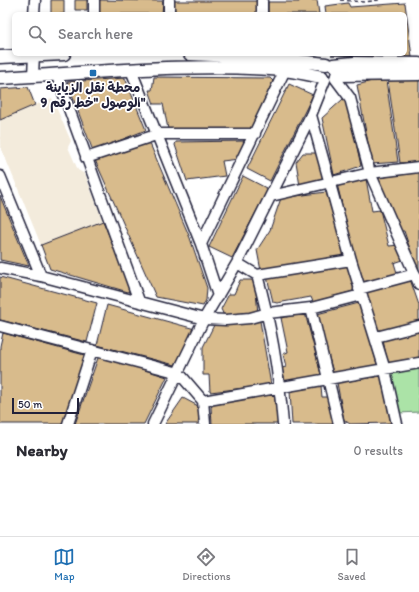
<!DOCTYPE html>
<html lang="en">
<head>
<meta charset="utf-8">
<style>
  body { margin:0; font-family:Itim,"Playpen Sans Arabic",sans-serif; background:#f7f7f7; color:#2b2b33 }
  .scale { position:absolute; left:12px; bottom:10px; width:67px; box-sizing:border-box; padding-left:4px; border:2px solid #22223b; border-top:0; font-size:11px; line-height:14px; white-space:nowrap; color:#22223b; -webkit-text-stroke:3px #fff; paint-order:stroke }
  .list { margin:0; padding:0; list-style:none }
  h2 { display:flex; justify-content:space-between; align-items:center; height:52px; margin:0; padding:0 16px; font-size:17px }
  h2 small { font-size:13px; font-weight:400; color:#7c7c81 }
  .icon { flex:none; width:22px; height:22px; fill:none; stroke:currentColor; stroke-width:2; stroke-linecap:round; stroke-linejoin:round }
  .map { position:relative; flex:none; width:419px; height:424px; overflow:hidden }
  .search { position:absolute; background:#fff; box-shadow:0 2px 6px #0003; left:12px; right:12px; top:12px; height:44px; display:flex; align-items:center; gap:10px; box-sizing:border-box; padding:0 14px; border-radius:6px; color:#7c7c81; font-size:15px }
  .sheet { height:112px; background:#fff }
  nav { display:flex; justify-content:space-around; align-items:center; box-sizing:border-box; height:56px; border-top:1px solid #e1e1e2; background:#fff; font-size:11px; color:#7c7c81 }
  nav a { display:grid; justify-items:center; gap:2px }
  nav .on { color:#1f6fb2 }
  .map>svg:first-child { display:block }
</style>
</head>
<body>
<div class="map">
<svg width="419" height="424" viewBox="0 0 419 424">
  <rect width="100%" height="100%" fill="#fff"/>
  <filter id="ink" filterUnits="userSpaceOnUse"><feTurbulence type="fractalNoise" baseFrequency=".025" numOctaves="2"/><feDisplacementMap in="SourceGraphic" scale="8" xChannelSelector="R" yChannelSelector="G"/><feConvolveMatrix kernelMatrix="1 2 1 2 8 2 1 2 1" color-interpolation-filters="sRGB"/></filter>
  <g filter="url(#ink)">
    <!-- built -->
    <path fill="#f3ebdc" d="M52,98L71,141L68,147L78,170L85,174L103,221L41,245L0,145V120Z"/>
    <!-- green -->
    <path fill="#abe3a7" stroke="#668271" d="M419,366V412L399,413L389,374Z"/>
    <!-- building -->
    <path fill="#d8bb8c" stroke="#22223b" d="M51,0H64V14H51Z
      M75,0H87V10H75Z
      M98,0L163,1L162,14H98Z
      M299,0H317L319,14H268V2H299Z
      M174,1H259V14H175Z
      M348,3L350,7L405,3L412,57L331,55L405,54V14H326L325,6Z
      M154,77L270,78L273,81L250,131L168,129L163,104H154L149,90H152Z
      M125,78L146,130L93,151L67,82Z
      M386,80L398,162L372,164L357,85L372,81Z
      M402,80H419V162L400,163L388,81Z
      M289,84L313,95L270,181L247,169Z
      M28,87L35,105L0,120V89Z
      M343,99L348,104L361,166L334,175L322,118Z
      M148,139L190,238L207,288L206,300L203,306L156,297L95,160Z
      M246,141L239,159L222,161L225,176L187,181L175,145L176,142Z
      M303,153H318L323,180L300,186L296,162Z
      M419,172V270H417L404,231H400L378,178Z
      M243,176L268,189L232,258L209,247Z
      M366,179L372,211L380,210L389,246L399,245L403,260L394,263L398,276L361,282L337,184Z
      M326,192L346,257L261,271L257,250L270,230L281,198Z
      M0,196L29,266L0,260Z
      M103,221L131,288L128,292L50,269L41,245Z
      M349,264L354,291L313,302L311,297L277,303L273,302L267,277Z
      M0,277L97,303L87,342L0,320Z
      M410,279L419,305V321L379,334L364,293Z
      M240,280H255L258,314L225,318L221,309L229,294H234Z
      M359,303L378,367L334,376L317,314Z
      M107,305L195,329L175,365L97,345Z
      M305,313L322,378L286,385L282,368L286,367L283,354L288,352L281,318Z
      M260,321L271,385L210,392L209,375H203V347L214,325Z
      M419,330V358L388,365L383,340Z
      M3,333L88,356L64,424H0V346Z
      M99,355L167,377L144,424H75Z
      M381,376L391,423L350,424L344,420L337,383Z
      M321,386L322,397H327L331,412H333L334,424H292L290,391Z
      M274,393L279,424H212L211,407L217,402Z
      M183,398L200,407L198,424H165Z"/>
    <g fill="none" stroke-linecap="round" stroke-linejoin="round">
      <!-- minor casing -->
      <g stroke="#22223b" stroke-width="13">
        <path id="minor" d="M34,14L35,0
          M94,14V0
          M169,14V0
          M262,14V0
          M131,70L201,244L218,296
          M33,76L34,54
          M57,76L139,301
          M335,78L350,98L370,173L419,284
          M311,115L351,260L385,370L397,424
          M86,158L159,134H255
          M0,176L41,276
          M271,196L370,173L419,167
          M201,244L285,70
          M237,263L257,275L351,260
          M0,268L41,276L204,319L226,320L250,318L268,313L311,308L339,424
          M257,275C271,324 279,374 283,424
          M359,289L415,274
          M311,308L361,295
          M0,326L179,373L203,401L205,424
          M376,337L419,326
          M203,401L419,363
          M68,424L92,350
          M153,424L204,319L237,263L311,115L325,80"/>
      </g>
      <!-- tertiary casing -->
      <g stroke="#22223b" stroke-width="15">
        <path id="tertiary" d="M190,54L262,57L326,64
          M0,57L64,54
          M333,65L354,63L419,64
          M337,75L419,74
          M0,78C94,73 189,62 283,70C296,71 309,75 322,77"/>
      </g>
      <!-- path -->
      <path stroke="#22223b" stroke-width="1.5" stroke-dasharray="4 3" stroke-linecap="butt" d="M340,0L365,2L379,0"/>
      <!-- minor -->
      <use href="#minor" stroke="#fff" stroke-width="10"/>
      <!-- tertiary -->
      <use href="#tertiary" stroke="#fff" stroke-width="12"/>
    </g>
  </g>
  <!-- markers -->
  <rect fill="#1f6fb2" stroke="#fff" stroke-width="1.5" x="89" y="69" width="8" height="8" rx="2"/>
  <g text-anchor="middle" stroke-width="3.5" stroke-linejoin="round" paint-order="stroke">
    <!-- poi labels -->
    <g font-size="13" font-weight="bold" fill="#22223b" stroke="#fff">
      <text x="93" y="92">محطة نقل الزياينة<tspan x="93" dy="15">الوصول "خط رقم 9"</tspan></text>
    </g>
  </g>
</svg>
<div class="scale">50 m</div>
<div class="search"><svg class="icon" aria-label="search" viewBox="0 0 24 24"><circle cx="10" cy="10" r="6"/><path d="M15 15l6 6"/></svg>Search here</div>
</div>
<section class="sheet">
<h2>Nearby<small>0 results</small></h2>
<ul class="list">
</ul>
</section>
<nav>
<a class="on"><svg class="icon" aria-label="map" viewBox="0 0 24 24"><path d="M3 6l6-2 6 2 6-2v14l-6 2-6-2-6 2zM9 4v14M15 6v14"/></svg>Map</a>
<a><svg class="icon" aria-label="directions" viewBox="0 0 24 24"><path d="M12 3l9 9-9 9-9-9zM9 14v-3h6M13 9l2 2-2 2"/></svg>Directions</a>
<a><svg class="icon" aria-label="saved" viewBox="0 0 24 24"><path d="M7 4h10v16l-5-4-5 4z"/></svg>Saved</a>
</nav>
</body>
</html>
